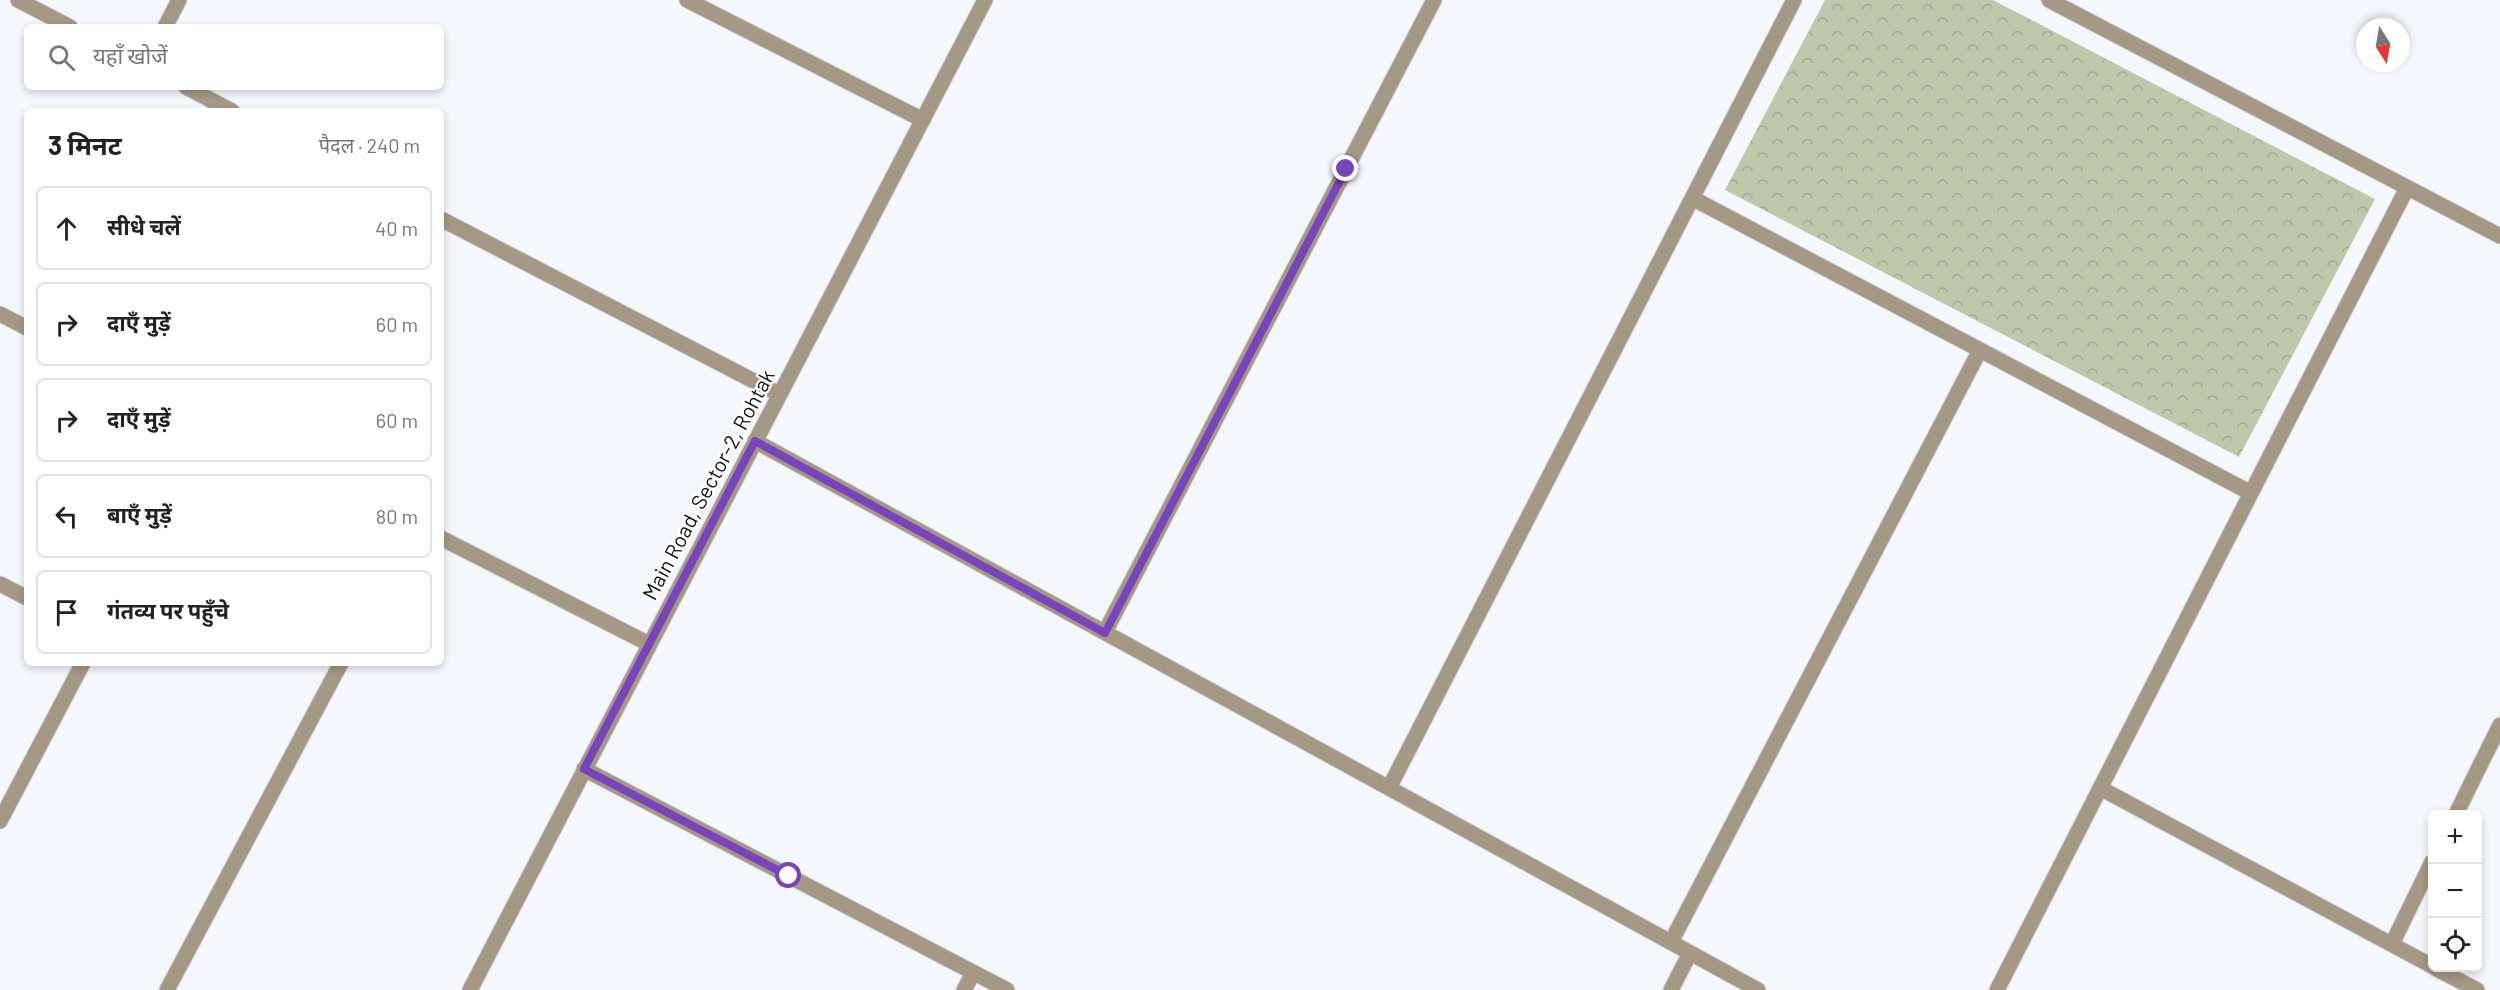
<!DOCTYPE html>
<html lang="hi">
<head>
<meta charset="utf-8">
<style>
  body { margin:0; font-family:Barlow,"Noto Sans Devanagari",sans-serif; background:#f2f2f2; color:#222 }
  .controls { position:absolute; right:18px; bottom:18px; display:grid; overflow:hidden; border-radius:9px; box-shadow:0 3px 9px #0003 }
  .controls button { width:54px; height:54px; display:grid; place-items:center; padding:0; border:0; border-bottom:2px solid #e0e0e0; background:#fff; color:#222; font:30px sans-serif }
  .compass { position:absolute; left:2356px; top:18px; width:54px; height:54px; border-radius:50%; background:#fff; box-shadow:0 3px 9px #0003; rotate:169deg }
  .stop { position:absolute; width:18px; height:18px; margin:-14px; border:4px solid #7744bc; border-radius:50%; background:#fff }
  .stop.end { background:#7744bc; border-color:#fff; box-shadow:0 2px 6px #0008 }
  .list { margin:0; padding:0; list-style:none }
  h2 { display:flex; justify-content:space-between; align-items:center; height:78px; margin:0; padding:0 24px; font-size:26px }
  h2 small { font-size:20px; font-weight:400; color:#767676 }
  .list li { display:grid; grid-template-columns:39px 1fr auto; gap:18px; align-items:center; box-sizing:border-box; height:84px; margin:0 12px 12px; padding:0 12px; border:2px solid #e0e0e0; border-radius:9px }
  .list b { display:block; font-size:22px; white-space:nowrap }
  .list em { font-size:20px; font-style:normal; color:#767676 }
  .icon { flex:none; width:33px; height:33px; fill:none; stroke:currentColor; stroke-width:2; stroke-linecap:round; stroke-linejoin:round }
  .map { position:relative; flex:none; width:2500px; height:990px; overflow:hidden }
  .search { position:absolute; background:#fff; box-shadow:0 3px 9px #0003; left:24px; top:24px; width:420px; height:66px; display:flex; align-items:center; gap:15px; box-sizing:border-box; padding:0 21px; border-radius:9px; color:#767676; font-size:22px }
  .panel { position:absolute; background:#fff; box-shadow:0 3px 9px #0003; left:24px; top:108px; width:420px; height:558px; border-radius:9px }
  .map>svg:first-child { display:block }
</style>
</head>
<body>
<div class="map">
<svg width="2500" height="990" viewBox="0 0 2500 990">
  <defs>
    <pattern id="park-crowns" width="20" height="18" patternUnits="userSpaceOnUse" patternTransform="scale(1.5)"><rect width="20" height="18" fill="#bfc8aa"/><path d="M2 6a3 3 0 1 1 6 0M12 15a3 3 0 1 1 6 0" fill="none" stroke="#a3ab91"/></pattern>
  </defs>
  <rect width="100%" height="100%" fill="#f4f7fc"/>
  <!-- park -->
  <path fill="url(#park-crowns)" d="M1825,0H1993L2375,199L2239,457L1725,190Z"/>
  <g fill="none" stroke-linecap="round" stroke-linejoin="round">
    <!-- minor casing -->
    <g stroke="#d0d2d7" stroke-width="17">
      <path id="minor" d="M18,0L70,27
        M687,0L923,120
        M2049,0L2500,236
        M165,27L179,0
        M186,87L232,111
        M1692,198L2251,493
        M441,219L779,394
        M0,314L27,328
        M755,441L1758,990
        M441,538L649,644
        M0,584L27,598
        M1105,632L1434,0
        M584,769L1007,990
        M1389,788L1794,0
        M2100,788L2432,966
        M2456,814L2500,725
        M0,821L83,663
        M1671,942L1980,350
        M2392,944L2432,862
        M2435,968L2477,990
        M167,990L341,663
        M470,990L985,0
        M964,990L973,973
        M1671,990L1690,953
        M1997,990L2407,188"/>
    </g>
    <!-- minor -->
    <use href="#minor" stroke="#a59885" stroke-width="15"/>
  </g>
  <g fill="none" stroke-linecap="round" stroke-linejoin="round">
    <!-- route -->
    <path stroke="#7744bc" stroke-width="8" d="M789,876L584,769L755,441L1105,633L1346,169"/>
  </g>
  <g text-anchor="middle" stroke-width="4.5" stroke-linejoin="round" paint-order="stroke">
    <!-- street labels -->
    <g font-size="21" fill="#101113" stroke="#fff">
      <text transform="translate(709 485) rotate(-62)" y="7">Main Road, Sector-2, Rohtak</text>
    </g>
  </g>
</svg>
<div class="controls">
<button>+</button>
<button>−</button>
<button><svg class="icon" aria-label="locate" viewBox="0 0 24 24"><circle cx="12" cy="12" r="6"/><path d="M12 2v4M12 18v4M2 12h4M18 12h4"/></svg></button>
</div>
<svg class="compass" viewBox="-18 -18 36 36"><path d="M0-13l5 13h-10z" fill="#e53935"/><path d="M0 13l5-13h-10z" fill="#767676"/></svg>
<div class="stop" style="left:789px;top:876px"></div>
<div class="stop end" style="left:1346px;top:169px"></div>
<div class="search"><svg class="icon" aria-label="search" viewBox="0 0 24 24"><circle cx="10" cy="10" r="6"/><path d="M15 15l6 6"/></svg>यहाँ खोजें</div>
<section class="panel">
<h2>3 मिनट<small>पैदल · 240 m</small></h2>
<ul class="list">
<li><svg class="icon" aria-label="ahead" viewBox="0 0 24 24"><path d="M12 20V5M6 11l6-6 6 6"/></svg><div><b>सीधे चलें</b></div><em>40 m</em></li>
<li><svg class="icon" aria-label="right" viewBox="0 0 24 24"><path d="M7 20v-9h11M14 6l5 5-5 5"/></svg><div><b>दाएँ मुड़ें</b></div><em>60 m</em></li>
<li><svg class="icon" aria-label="right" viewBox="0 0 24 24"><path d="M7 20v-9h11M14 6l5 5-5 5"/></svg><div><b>दाएँ मुड़ें</b></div><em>60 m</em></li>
<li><svg class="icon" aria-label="left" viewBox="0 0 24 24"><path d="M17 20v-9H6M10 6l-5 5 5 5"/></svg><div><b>बाएँ मुड़ें</b></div><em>80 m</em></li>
<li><svg class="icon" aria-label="arrive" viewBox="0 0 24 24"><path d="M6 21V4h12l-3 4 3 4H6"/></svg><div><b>गंतव्य पर पहुँचे</b></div></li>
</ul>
</section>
</div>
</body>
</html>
